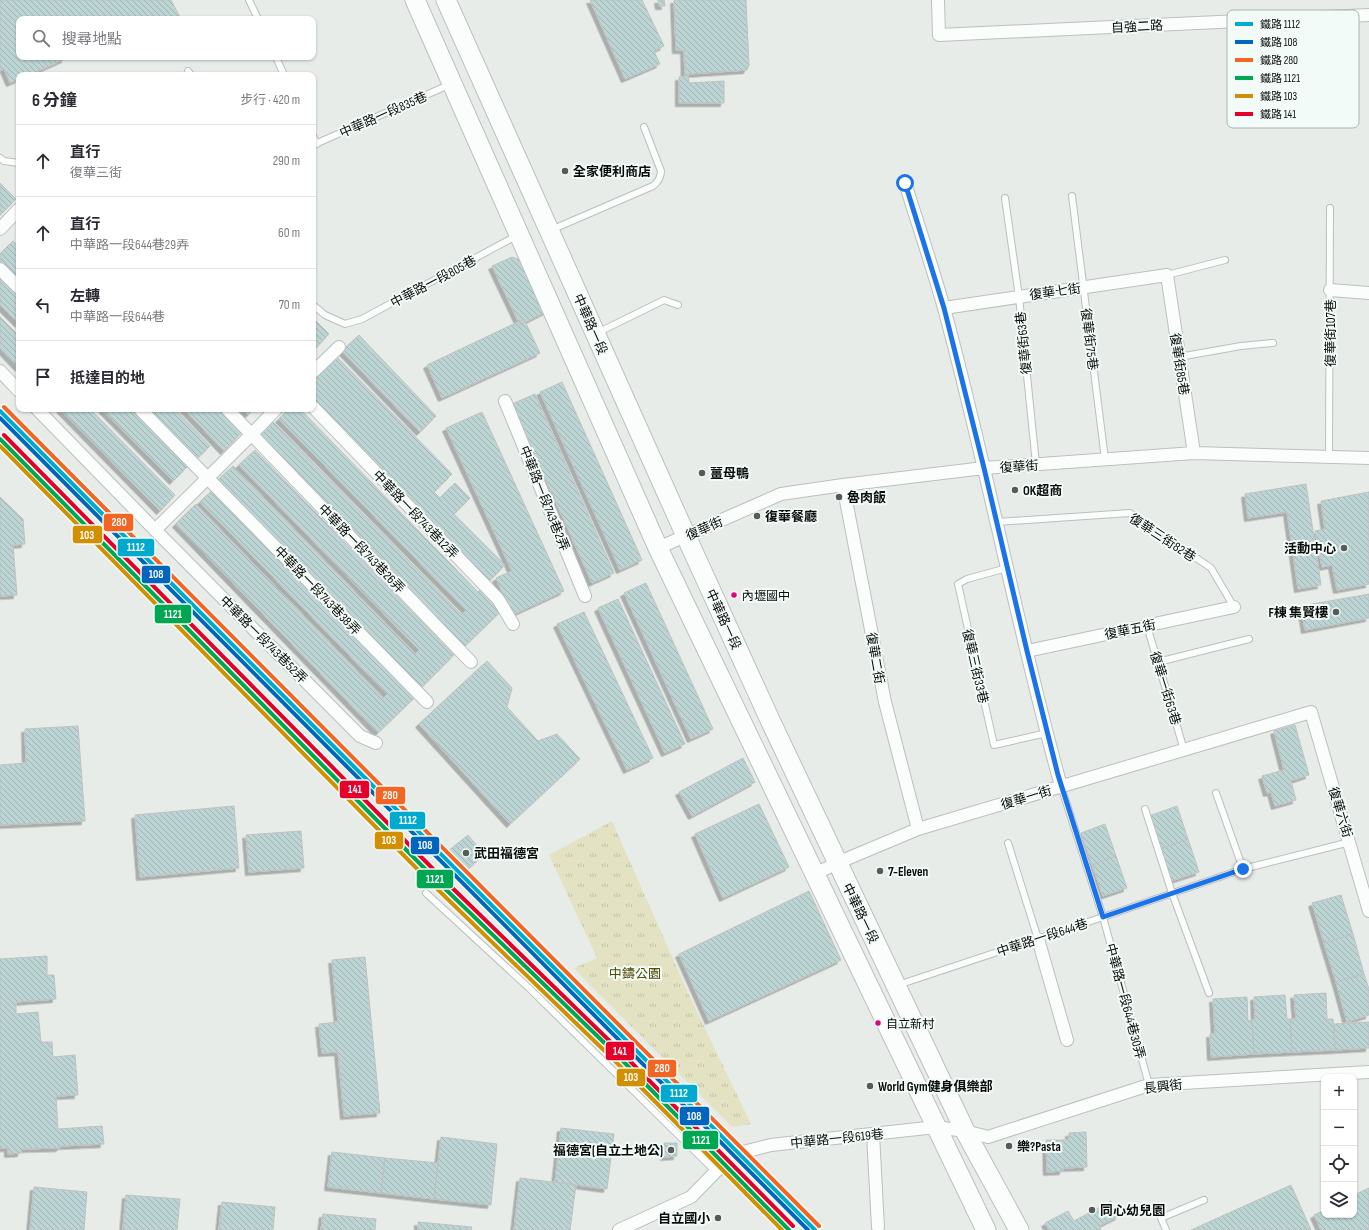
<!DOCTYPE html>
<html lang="zh-TW">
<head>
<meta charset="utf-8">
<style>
  body { margin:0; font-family:"Sofia Sans Condensed","Noto Sans TC",sans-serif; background:#f2f2f3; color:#2b2b33 }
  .controls { position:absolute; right:12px; bottom:12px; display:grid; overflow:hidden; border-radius:8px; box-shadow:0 1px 3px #0004 }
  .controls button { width:36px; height:36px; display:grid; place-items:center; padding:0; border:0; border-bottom:1px solid #e1e1e2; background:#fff; color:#2b2b33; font:20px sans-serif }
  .stop { position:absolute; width:12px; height:12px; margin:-9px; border:3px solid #1a73e8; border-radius:50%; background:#fff }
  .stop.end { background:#1a73e8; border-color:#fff; box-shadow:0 1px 4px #0008 }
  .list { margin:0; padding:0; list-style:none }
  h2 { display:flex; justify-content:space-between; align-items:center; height:52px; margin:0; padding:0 16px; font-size:17px }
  h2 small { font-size:13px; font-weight:400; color:#7c7c81 }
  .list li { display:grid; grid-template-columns:26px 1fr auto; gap:12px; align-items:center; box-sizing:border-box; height:72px; padding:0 16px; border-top:1px solid #e1e1e2 }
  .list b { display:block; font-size:15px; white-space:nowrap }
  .list p { margin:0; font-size:13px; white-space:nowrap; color:#7c7c81 }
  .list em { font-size:13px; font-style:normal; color:#7c7c81 }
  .icon { flex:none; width:22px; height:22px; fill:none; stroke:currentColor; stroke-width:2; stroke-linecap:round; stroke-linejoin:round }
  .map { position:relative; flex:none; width:1369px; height:1230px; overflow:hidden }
  .search { position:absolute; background:#fff; box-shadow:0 1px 3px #0004; left:16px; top:16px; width:300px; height:44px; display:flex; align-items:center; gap:10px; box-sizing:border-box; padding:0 14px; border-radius:8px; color:#7c7c81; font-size:15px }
  .panel { position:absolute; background:#fff; box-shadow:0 1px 3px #0004; left:16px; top:72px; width:300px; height:340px; border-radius:8px }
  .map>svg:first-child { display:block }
</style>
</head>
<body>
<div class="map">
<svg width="1369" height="1230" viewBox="0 0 1369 1230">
  <defs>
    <pattern id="park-tufts" width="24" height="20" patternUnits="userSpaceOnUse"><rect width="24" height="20" fill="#e3e3c4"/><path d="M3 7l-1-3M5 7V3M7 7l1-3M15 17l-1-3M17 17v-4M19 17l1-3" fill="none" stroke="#c1c2a7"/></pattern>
    <pattern id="building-back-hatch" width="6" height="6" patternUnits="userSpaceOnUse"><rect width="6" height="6" fill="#bcd5d4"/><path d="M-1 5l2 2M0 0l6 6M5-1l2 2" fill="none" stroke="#a0b6b5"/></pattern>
    <filter id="shadow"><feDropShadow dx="-3.5" dy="3.5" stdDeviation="0" flood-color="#0004"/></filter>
  </defs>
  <rect width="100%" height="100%" fill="#e7ece9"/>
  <!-- park -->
  <path fill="url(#park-tufts)" d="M612,821L689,995L751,1124L732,1127L587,982L574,968L597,958L549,855Z"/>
  <!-- building -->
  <path fill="url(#building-back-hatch)" stroke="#bec2c0" filter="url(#shadow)" d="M0,0H171L181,19H19V57H64L65,59L29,75H19V79L10,83L4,69L0,71Z
    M590,0H642L664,46L654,51L660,64L625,79Z
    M658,0H664L665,6H659Z
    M674,0H746L749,65L747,70L688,74L689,83L724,81V103H679V77H685L684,50H676Z
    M0,183L16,199L0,215Z
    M13,241L19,247V281L0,262V254Z
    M512,257L523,261L547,311L520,325L492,266Z
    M0,276L19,295V324L0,305Z
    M0,317L19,336V368L0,348Z
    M313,318L329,334L314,350L313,349Z
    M524,319L540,353L442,398L427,365Z
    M359,335L436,416L420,432L342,351Z
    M333,353L452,474L434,492L440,498L455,483L470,498L454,514L505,565L487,583L313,405V373Z
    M562,382L642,560L620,570L540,392Z
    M535,394L614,573L592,583L512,404Z
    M60,409H90L175,495L160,511Z
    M102,409H130L187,467L173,481Z
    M142,409H175L210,446L193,462Z
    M184,409H218L241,433L224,451Z
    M242,409H254L248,415Z
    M289,409H300L478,592L482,588L503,609L463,648L258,437L273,422L462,615L466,610L279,419Z
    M482,412L564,591L512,615L496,578L512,571L446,428Z
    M255,450L454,655L419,690L217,481L233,466L415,654L419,650L239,465Z
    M1306,484L1321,585L1298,589L1287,512L1248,518L1245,494Z
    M216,487L417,695L378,733L176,524L196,504L383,698L387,694L200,502Z
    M1369,492V584L1337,590L1332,565L1322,567L1315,531L1325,529L1321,501Z
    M0,497L23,519L25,544L13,545L17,595L0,596Z
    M646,583L713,729L691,739L624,593Z
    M1369,594V618L1305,630L1301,606Z
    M618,599L685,744L665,753L598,608Z
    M584,612L653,758L627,770L557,624Z
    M487,661L512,688L507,707L538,741L557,734L580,759L510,824L419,724Z
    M1295,725L1309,775L1291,781L1296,800L1275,806L1271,792L1267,793L1262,776L1284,770L1274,731Z
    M78,726L85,821L0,825V765L26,763L25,729Z
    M743,758L755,782L692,816L679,792Z
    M759,804L789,867L723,898L695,834Z
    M234,806L239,868L140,877L135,815Z
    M1177,806L1188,839L1160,849L1149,816Z
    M1105,824L1116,856L1092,865L1081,833Z
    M301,831L304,868L249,872L246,835Z
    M468,835L484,854L465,872L447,852Z
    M1188,839L1199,872L1171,881L1160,849Z
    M1116,856L1127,888L1103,896L1092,865Z
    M809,891L841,960L709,1021L679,954Z
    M1341,895L1353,934L1324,943L1312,903Z
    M1353,934L1364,974L1336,982L1324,943Z
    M47,956V975H54L56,999L16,1002V1014L38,1012L41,1042H52L53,1057L75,1055L78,1095L56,1096L58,1129L102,1126L104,1144L60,1146V1148L21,1149V1153L8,1154V1148H0V959Z
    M365,957L380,1113L344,1116L338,1052L322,1053L319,1024L338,1022L332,960Z
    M1364,974L1369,989V1015L1347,1022L1336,982Z
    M1326,993L1327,1019H1333L1335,1050L1292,1052L1290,1019H1296L1294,995Z
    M1285,995L1287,1019H1290L1292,1052L1254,1054L1252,1020H1255L1254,997Z
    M1247,997L1248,1021L1252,1020L1254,1054L1211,1057L1210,1034H1215L1213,999Z
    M1369,1022V1048L1335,1050L1334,1024Z
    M561,1128L614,1134L607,1189L555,1182Z
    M1086,1132L1087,1167L1063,1168V1171L1047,1172L1046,1140H1069V1133Z
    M441,1137L497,1144L491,1205L434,1199Z
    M664,1143H677V1156L664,1157Z
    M332,1152L385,1158L381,1193L328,1187Z
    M385,1158L438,1163L434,1199L381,1193Z
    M520,1178L576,1185L570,1230H514Z
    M1291,1185L1311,1230H1191Z
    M34,1187L87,1192L84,1230H30Z
    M1369,1188V1230H1321L1314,1215L1324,1210V1215H1354V1195Z
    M126,1195L180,1199L177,1230H123Z
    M1111,1201L1119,1216L1099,1226L1101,1230H1049L1045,1223L1068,1211L1074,1221Z
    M222,1202L275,1207L273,1230H219Z
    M323,1214L376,1219L375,1230H321Z
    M418,1222L472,1227L471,1230H418Z"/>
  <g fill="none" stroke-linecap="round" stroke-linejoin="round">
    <!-- service casing -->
    <g stroke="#bcbfbe" stroke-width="8">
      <path id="service" d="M249,0L258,19
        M276,57L284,75
        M188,71L191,75
        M313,136L317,144
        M313,145L451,84
        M0,158L4,161L19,163
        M1072,196L1105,459
        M1005,198L1019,297L1036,464
        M551,230L653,186C658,182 661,177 661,171L644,127
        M1167,275L1225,260
        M313,305L325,315L345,324L362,319L518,235
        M597,333L664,300L678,305
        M1179,357L1241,346L1273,343
        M1329,457L1330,208
        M997,522L1130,513L1211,568L1234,607
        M1007,568L967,579L958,584L994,745L1047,733
        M1147,626L1184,750
        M1158,662L1249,639
        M1061,786L1103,917L1149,1085
        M1216,793L1243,869
        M1145,809L1172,893L1209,993
        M1008,843L1038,939
        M426,893L529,988L715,1171
        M898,985L1103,917L1243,869L1350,842
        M1166,1230L1161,1218L1204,1200"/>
    </g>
    <!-- minor casing -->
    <g stroke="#bcbfbe" stroke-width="14">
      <path id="minor" d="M938,0L939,35L1369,15
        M905,183C918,224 932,266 944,308C987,466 1017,628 1061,786
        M0,229L19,209
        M0,269L19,288
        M1330,290L1369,293
        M944,308L1167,275L1194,453
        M0,371L19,391
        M313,372L339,347
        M505,401L585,596
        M313,407L498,599L513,624
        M37,409L155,530L360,736L376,743
        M140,409L427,702
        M227,409L471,662
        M843,485L885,702L918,829
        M155,530L252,434L276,409
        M658,548L781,494L843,485L984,468L1194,453L1369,458
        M1027,651L1234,607
        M815,874L837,863L918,829L1311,712L1369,911
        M1038,939L1067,1040
        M873,1134L878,1227
        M619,1230L691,1197L724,1163L739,1153L771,1145L936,1127L965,1131L988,1137L1149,1085L1369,1072"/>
    </g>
    <!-- primary casing -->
    <g stroke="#bcbfbe" stroke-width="21">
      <path id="primary" d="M415,0L658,548L986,1230
        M446,0L686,536L770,720L965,1131L1019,1230"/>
    </g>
    <!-- service -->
    <use href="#service" stroke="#fbfcfc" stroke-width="6"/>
    <!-- minor -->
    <use href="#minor" stroke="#fbfcfc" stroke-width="12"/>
    <!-- primary -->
    <use href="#primary" stroke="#fbfcfc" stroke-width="19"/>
    <!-- rail-1 casing -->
    <g stroke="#f2fbf7" stroke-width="7">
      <path id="rail-1" d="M0,411L815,1230"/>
    </g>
    <!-- rail-2 casing -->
    <g stroke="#f2fbf7" stroke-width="7">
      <path id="rail-2" d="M0,418L808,1230"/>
    </g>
    <!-- rail-3 casing -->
    <g stroke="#f2fbf7" stroke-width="7">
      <path id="rail-3" d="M4,407L819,1226"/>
    </g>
    <!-- rail-4 casing -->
    <g stroke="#f2fbf7" stroke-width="7">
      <path id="rail-4" d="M0,439L435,879L619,1057L789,1230"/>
    </g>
    <!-- rail-5 casing -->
    <g stroke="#f2fbf7" stroke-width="7">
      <path id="rail-5" d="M0,446L431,883L615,1061L782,1230"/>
    </g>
    <!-- rail-6 casing -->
    <g stroke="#f2fbf7" stroke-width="7">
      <path id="rail-6" d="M4,435L439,875L622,1053L793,1226"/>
    </g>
    <!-- rail-1 -->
    <use href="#rail-1" stroke="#00a9ce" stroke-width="4"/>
    <!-- rail-2 -->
    <use href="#rail-2" stroke="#0065bd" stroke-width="4"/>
    <!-- rail-3 -->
    <use href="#rail-3" stroke="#f26522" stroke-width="4"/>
    <!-- rail-4 -->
    <use href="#rail-4" stroke="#00a651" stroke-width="4"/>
    <!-- rail-5 -->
    <use href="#rail-5" stroke="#d38f02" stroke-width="4"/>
    <!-- rail-6 -->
    <use href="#rail-6" stroke="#e4002b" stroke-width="4"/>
  </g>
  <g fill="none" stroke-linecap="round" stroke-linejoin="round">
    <!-- route -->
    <path stroke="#1a73e8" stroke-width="5" d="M905,183L944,308L984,468L1027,651L1058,775L1103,917L1243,869"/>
  </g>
  <!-- markers -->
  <g fill="#575a59" stroke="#f2fbf7" stroke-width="1.5">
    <circle cx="565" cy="171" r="4"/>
    <circle cx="702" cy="473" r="4"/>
    <circle cx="1015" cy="490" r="4"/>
    <circle cx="839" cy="497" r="4"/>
    <circle cx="757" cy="516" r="4"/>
    <circle cx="1344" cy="548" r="4"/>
    <circle cx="1336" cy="612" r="4"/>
    <circle cx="466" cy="853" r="4"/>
    <circle cx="880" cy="871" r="4"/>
    <circle cx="870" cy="1086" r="4"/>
    <circle cx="1009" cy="1146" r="4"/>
    <circle cx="671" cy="1150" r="4"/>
    <circle cx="1092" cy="1210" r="4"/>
    <circle cx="718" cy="1218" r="4"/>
  </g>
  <g fill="#e5007d" stroke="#f2fbf7" stroke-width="1.5">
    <circle cx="734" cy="595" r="3.5"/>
    <circle cx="878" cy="1023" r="3.5"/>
  </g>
  <g text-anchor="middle" stroke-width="4" stroke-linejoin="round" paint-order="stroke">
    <!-- bus labels -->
    <g font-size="12" fill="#0a0c0b" stroke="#f2fbf7" text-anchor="start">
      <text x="742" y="600">內壢國中</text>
      <text x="886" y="1028">自立新村</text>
    </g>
    <!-- street labels -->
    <g font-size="13" fill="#0a0c0b" stroke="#f2fbf7">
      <text transform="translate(1137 26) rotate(-3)" y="5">自強二路</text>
      <text transform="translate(383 114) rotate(-24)" y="5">中華路一段835巷</text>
      <text transform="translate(433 281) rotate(-28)" y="5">中華路一段805巷</text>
      <text transform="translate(1055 291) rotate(-8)" y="5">復華七街</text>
      <text transform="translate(591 324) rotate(66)" y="5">中華路一段</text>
      <text transform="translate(1330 333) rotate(-90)" y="5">復華街107巷</text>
      <text transform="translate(1090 339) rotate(83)" y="5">復華街75巷</text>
      <text transform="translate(1023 343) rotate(-96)" y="5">復華街63巷</text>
      <text transform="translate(1180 364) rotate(81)" y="5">復華街85巷</text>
      <text transform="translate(1019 466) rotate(-4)" y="5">復華街</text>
      <text transform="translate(545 498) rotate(68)" y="5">中華路一段743巷2弄</text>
      <text transform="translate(416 514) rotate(46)" y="5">中華路一段743巷12弄</text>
      <text transform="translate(704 528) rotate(-24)" y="5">復華街</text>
      <text transform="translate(1163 537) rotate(33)" y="5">復華三街82巷</text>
      <text transform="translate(362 548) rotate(46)" y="5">中華路一段743巷26弄</text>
      <text transform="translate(318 590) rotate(46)" y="5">中華路一段743巷38弄</text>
      <text transform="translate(724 619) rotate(65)" y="5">中華路一段</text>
      <text transform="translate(1130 629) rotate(-12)" y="5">復華五街</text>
      <text transform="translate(264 639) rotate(45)" y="5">中華路一段743巷52弄</text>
      <text transform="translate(876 658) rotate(80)" y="5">復華二街</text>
      <text transform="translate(976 666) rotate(77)" y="5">復華三街33巷</text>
      <text transform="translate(1166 688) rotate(73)" y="5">復華一街63巷</text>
      <text transform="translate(1026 797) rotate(-17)" y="5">復華一街</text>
      <text transform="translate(1341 812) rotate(73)" y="5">復華六街</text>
      <text transform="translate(861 913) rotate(64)" y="5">中華路一段</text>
      <text transform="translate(1042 937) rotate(-18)" y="5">中華路一段644巷</text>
      <text transform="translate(1126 1001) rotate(75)" y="5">中華路一段644巷30弄</text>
      <text transform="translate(1163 1086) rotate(-7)" y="5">長興街</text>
      <text transform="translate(837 1138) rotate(-6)" y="5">中華路一段619巷</text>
    </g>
    <!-- poi labels -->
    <g font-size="13" font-weight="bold" fill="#0a0c0b" stroke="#f2fbf7" text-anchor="start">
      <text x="573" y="176">全家便利商店</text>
      <text x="710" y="478">薑母鴨</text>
      <text x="1023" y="495">OK超商</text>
      <text x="847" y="502">魯肉飯</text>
      <text x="765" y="521">復華餐廳</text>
      <text x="1336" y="553" text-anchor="end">活動中心</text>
      <text x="1328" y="617" text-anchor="end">F棟 集賢樓</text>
      <text x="474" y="858">武田福德宮</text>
      <text x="888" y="876">7-Eleven</text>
      <text x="878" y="1091">World Gym健身俱樂部</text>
      <text x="1017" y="1151">樂?Pasta</text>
      <text x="663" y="1155" text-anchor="end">福德宮(自立土地公)</text>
      <text x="1100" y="1215">同心幼兒園</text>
      <text x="710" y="1223" text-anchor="end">自立國小</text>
    </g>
    <!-- park labels -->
    <g font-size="13" fill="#534b08" stroke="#f2fbf7">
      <text x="635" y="978">中鑄公園</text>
    </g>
  </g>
  <!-- legend -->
  <rect x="1227" y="10" width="132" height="118" rx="6" fill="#f2fbf7" stroke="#acb3b0" stroke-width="1"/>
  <rect x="1235" y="22" width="18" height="4" fill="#00a9ce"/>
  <rect x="1235" y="40" width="18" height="4" fill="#0065bd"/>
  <rect x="1235" y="58" width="18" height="4" fill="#f26522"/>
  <rect x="1235" y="76" width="18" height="4" fill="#00a651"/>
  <rect x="1235" y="94" width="18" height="4" fill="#d38f02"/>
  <rect x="1235" y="112" width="18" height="4" fill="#e4002b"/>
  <g font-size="11" fill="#0a0c0b">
    <text x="1260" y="28">鐵路 1112</text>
    <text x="1260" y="46">鐵路 108</text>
    <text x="1260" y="64">鐵路 280</text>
    <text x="1260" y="82">鐵路 1121</text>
    <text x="1260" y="100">鐵路 103</text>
    <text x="1260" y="118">鐵路 141</text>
  </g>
  <g stroke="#f2fbf7" stroke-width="1.5">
    <rect x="103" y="513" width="31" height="19" rx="4" fill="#f26522"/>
    <rect x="72" y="525" width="31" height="19" rx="4" fill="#d38f02"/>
    <rect x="117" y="538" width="38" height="19" rx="4" fill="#00a9ce"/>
    <rect x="141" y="565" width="30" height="19" rx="4" fill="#0065bd"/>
    <rect x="154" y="604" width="38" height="20" rx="4" fill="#00a651"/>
    <rect x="339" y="780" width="31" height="19" rx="4" fill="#e4002b"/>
    <rect x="375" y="786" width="31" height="19" rx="4" fill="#f26522"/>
    <rect x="389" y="811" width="37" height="19" rx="4" fill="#00a9ce"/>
    <rect x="374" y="831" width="30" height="19" rx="4" fill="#d38f02"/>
    <rect x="410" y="836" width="30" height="19" rx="4" fill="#0065bd"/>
    <rect x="416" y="869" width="38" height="20" rx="4" fill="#00a651"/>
    <rect x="605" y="1041" width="30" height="20" rx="4" fill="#e4002b"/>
    <rect x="647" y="1059" width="30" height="19" rx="4" fill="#f26522"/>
    <rect x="616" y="1068" width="30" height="19" rx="4" fill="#d38f02"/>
    <rect x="660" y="1084" width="38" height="19" rx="4" fill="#00a9ce"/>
    <rect x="679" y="1106" width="31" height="20" rx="4" fill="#0065bd"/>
    <rect x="682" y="1130" width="37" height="20" rx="4" fill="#00a651"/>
  </g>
  <g font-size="11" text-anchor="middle" font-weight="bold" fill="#fff">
    <text x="119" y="526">280</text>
    <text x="87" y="539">103</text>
    <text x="136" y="551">1112</text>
    <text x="156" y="578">108</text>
    <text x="173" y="618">1121</text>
    <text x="355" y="793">141</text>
    <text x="390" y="799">280</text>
    <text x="408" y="824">1112</text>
    <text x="389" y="844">103</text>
    <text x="425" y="849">108</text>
    <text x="435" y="883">1121</text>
    <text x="620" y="1055">141</text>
    <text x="662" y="1072">280</text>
    <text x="631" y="1081">103</text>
    <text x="679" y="1097">1112</text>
    <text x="694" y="1120">108</text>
    <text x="701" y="1144">1121</text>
  </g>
</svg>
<div class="controls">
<button>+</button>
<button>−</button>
<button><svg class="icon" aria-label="locate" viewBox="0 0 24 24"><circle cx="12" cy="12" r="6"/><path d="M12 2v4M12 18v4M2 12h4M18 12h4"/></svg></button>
<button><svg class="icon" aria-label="layers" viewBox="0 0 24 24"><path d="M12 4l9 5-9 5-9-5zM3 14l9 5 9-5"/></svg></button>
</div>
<div class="stop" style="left:905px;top:183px"></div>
<div class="stop end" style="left:1243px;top:869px"></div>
<div class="search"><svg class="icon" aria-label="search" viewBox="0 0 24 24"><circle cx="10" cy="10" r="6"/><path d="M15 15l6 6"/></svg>搜尋地點</div>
<section class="panel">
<h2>6 分鐘<small>步行 · 420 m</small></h2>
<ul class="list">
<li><svg class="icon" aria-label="ahead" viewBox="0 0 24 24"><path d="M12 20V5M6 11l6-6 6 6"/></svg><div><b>直行</b><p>復華三街</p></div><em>290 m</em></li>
<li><svg class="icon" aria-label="ahead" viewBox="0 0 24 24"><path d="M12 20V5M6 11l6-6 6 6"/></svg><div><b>直行</b><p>中華路一段644巷29弄</p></div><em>60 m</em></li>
<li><svg class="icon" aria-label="left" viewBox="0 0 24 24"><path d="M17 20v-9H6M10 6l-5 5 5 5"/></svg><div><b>左轉</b><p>中華路一段644巷</p></div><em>70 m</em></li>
<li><svg class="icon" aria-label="arrive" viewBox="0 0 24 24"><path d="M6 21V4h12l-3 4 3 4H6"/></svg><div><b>抵達目的地</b></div></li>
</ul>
</section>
</div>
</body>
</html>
